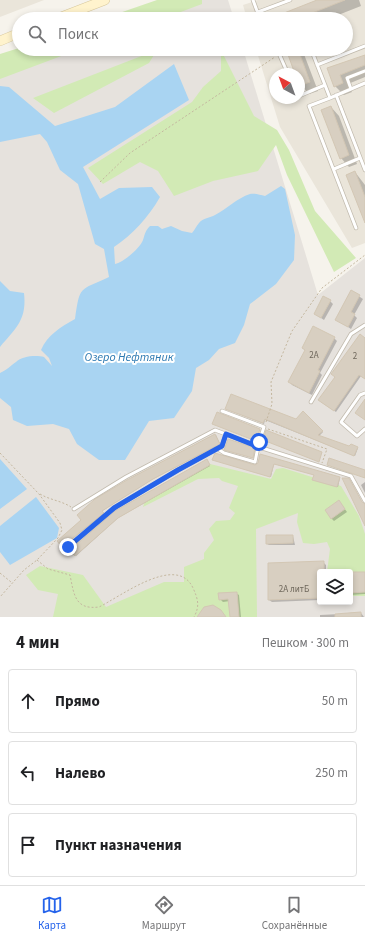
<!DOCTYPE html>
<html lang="ru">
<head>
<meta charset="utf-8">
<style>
  body { margin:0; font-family:"Source Sans 3",sans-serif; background:#f6f6f6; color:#202124 }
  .controls { position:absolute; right:12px; bottom:12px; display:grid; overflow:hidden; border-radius:4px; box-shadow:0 2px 6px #0003 }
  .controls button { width:36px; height:36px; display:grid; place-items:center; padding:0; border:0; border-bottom:1px solid #e0e0e0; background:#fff; color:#202124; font:20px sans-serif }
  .compass { position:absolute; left:269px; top:68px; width:36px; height:36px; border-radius:50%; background:#fff; box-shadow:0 2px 6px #0003; rotate:319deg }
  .stop { position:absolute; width:12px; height:12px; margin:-9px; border:3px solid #2563eb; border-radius:50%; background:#fff }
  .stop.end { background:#2563eb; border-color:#fff; box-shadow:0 1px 4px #0008 }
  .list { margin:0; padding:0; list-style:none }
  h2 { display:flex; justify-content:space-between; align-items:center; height:52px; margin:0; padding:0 16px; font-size:17px }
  h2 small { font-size:13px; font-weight:400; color:#757577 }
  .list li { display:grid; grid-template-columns:26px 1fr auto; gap:12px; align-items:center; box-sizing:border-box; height:64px; margin:0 8px 8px; padding:0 8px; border:1px solid #e0e0e0; border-radius:4px }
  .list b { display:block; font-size:15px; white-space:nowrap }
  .list em { font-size:13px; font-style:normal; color:#757577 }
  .icon { flex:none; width:22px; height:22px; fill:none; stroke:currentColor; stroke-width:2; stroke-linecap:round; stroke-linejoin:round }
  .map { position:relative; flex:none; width:365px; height:617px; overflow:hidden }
  .search { position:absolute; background:#fff; box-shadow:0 2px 6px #0003; left:12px; right:12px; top:12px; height:44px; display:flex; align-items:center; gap:10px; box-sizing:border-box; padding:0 14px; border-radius:22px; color:#757577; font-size:15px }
  .sheet { height:268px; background:#fff }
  nav { display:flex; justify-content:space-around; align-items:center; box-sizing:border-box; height:56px; border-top:1px solid #e0e0e0; background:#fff; font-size:11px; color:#757577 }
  nav a { display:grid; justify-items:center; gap:2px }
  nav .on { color:#2563eb }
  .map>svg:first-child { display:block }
</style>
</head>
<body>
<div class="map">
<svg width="365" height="617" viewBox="0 0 365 617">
  <rect width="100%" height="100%" fill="#f6f3ec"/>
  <!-- residential -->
  <path fill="#eae5da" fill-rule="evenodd" d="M0,0H44L0,17Z
    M258,0H365V243L352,248L280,127L256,49H346V19H247L243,5ZM275,74H299V98H275Z"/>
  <!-- industrial -->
  <path fill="#e6e2dd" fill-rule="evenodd" d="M169,0H228L234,19H119Z
    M41,49H243L318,295L365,258V617H0V65ZM320,572H350V602H320Z"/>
  <!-- green -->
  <path fill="#d2eab5" d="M157,0H202V4L162,19H102Z
    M19,48V49H80L0,79V54Z
    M157,50L149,63L54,113L33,98Z
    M221,50L254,116L277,130L289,150L315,211L356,258L334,272L287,175L276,145L258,171L213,181L174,196L158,171L140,162L103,184L88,168L192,102L203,87L221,71Z
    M206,463L271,479L276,469L283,468L341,486L359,516L365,534V596H350V572H327L330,549L327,542L314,544L303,543L297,522L298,513L256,529L257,617H53L58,594L38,590L26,575L40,566L83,575L106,607L164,582H184V567L204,559V553L214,540L209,529L216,521L230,520L235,513L229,508L238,486L222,481L219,478L198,479L143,507L146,497Z"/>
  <!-- water -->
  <path fill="#a9d4f2" d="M174,64L189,100L83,167L100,199L119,188L152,187L160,197C148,218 133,234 114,247L115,264C124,262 140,248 143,240C145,234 145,231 150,226H158L162,229L171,226L182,231L192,233C195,230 196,226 199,223C203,218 210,218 215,215C227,209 237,198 250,194C255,193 260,195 265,196L281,186L285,189L295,235L294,260L276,284L250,304L244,325L235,343L219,349L209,360L196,368L192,391L174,418L149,421L125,460H99L77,444L69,429L53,424L27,426L13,420L11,407L0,398V373C7,370 10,366 16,362C22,356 36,355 44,357L52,366L49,358L41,350C47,335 61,327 75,319C80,285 79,291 109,277L104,249L95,244L78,184L60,170L47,142L40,134L0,142V86L9,87L55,126L115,107Z
    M0,281L10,291L24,293C27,320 16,328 0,347Z
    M0,459L27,489L0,509Z
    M36,497L59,528L57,538L10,565L0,552V526Z"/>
  <!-- shadow -->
  <path fill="#0003" d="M320,0H359L361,6L328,19H270L273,15L275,17Z
    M287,49H302L318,91L309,94L301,85L299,74H296Z
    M365,56V77L348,84L352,92L344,95L335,86L328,68Z
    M331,107L339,116L357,164L349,167L341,158Z
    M355,172L365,185V221Z
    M351,291L363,299L354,315L357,318L351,329L336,319Z
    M330,301L333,304L324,320L318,316L315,313Z
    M334,338L337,341L320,373L322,375L312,395L292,385L290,382L306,351L303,348Z
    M365,339V379L361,376L336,412L321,402Z
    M227,409L296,420L303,413L323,432L318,437L350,448H358L355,456L265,420L264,424Z
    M216,435L220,444L153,479L102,511L104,514L63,546L58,541L82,520Z
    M260,455L340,478L338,487L314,480L315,475L274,464L271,477L214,460L256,466L259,464Z
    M207,460L210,466L118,518L76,556L71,550L116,512Z
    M365,482V493L361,485Z
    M339,501L347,512L334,521L331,518Z
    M293,536L295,545H269L267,544Z
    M323,562L326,565V572H320V600L272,602L269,600Z
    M350,573H365V594L350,595Z
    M236,593L239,595L241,617H231L230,601L223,602L220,599Z
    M361,613L364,617H320V615Z"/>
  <!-- building -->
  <path fill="#d8cfc1" stroke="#d3c7b4" d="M317,0H345L297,19H263L273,14L274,17Z
    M286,49H298L310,82L299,86V74H295Z
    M365,55V65L340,75L343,83L334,87L327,68Z
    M331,106L349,155L340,159L321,110Z
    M355,171L365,197V223L346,175Z
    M351,290L360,295L351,312L355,314L348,327L335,320Z
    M323,296L331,300L321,318L314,314Z
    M313,326L335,337L318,370L320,371L309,393L288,382L305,350L302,348Z
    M360,334L365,338V379L359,375L334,411L318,400L335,377L331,374Z
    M231,394L296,419L303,411L323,431L318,435L349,446L351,444L358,447L354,456L265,419L263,423L225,409Z
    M365,399V420L355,413Z
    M217,412L260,429L256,441L212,424Z
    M266,430L322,452L319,462L263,440Z
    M215,434L220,444L153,479L102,511L104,513L62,547L57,541L81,520L77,515L95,499L127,480Z
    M228,439L255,448L253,458L224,450Z
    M215,453L255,465L258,463L260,454L340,477L337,487L312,480L314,475L274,464L270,477L212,460Z
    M329,458L365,470V478L327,465Z
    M207,459L210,465L118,518L75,556L70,550L115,511Z
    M342,478H349L362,502L365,504V526Z
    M339,500L345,509L331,519L325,510Z
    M266,535H293V543L266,544Z
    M324,561V572H320V598L268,600V563Z
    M350,572H365V592L350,593Z
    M237,592L239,617H230L228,599L219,600L218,593Z
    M213,605L221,610L226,617H197L204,607Z
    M361,612V617H335V614Z"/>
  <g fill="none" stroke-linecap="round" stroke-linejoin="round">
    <!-- service casing -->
    <g stroke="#c2bbae" stroke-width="4.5">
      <path id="service" d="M253,0L260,19
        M258,12L290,0
        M277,49L288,74
        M311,49L330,98L365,83
        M317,65L365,46
        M351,89L347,78L365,71
        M336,95L365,170
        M299,96L325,85
        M330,98L309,106L356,228
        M334,169L360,158
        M365,393L360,395L341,422L357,436L365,429
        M311,402L351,334L365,325
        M218,449L224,453L255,462L259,442L264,427L222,411
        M74,509L126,477L215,430L262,448L351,476L365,501
        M69,547L114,508L178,470L222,446L226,434"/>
    </g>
    <!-- secondary casing -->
    <g stroke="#d6c79b" stroke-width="10">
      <path id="secondary" d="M56,19L105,0
        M0,41L19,33"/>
    </g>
    <!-- path -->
    <path stroke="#c4b79f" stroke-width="1" stroke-dasharray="2 2" stroke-linecap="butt" d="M100,182L130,153L275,57
      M266,422L272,404L271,382L292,331L322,288L365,255
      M268,429L327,449L322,463
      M0,453L39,494L60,523L62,530L58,538L37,560L24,570L0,597
      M40,494C50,500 62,501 71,507
      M37,560L48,569L70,575C74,595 75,610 99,607C120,597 177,553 193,588C198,599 200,606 194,617
      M0,573L11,582"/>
    <!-- service -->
    <use href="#service" stroke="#fff" stroke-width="3"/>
    <!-- secondary -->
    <use href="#secondary" stroke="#fff3cd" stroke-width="9"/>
  </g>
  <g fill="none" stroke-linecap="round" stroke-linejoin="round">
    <!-- route -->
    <path stroke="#2563eb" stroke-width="5" d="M68,547L114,508L178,470L222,446L226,434L259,447V442"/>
  </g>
  <g text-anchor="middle" stroke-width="4" stroke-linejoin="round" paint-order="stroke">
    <!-- number labels -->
    <g font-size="9" fill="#6e675b">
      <text x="314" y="358">2А</text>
      <text x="355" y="359">2</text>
      <text x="294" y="592">2А литБ</text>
    </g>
    <!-- water labels -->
    <g font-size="12" font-style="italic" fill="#2e7ab2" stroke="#fff">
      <text x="129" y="361">Озеро Нефтяник</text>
    </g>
  </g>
</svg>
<div class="controls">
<button><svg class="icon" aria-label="layers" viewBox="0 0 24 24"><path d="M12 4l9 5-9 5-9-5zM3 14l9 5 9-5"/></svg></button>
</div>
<svg class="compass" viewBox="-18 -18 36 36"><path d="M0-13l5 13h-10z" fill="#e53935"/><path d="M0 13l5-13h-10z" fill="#757577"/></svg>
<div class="stop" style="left:259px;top:442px"></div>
<div class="stop end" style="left:68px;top:547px"></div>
<div class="search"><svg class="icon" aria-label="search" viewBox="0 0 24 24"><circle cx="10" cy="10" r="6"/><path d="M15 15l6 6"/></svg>Поиск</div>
</div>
<section class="sheet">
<h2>4 мин<small>Пешком · 300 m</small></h2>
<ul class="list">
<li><svg class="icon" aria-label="ahead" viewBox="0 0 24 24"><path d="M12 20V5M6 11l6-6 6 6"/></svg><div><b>Прямо</b></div><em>50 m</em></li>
<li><svg class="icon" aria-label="left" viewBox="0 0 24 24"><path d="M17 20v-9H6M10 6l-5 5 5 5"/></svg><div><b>Налево</b></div><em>250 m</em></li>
<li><svg class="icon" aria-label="arrive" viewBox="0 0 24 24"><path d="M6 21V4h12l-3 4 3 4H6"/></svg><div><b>Пункт назначения</b></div></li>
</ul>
</section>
<nav>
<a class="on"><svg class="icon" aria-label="map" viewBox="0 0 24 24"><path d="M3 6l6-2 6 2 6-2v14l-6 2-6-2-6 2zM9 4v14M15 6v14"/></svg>Карта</a>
<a><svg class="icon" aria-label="directions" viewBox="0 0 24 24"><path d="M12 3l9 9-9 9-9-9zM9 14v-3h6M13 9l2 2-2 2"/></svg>Маршрут</a>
<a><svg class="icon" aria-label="saved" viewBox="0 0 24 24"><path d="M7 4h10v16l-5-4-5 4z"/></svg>Сохранённые</a>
</nav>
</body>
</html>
